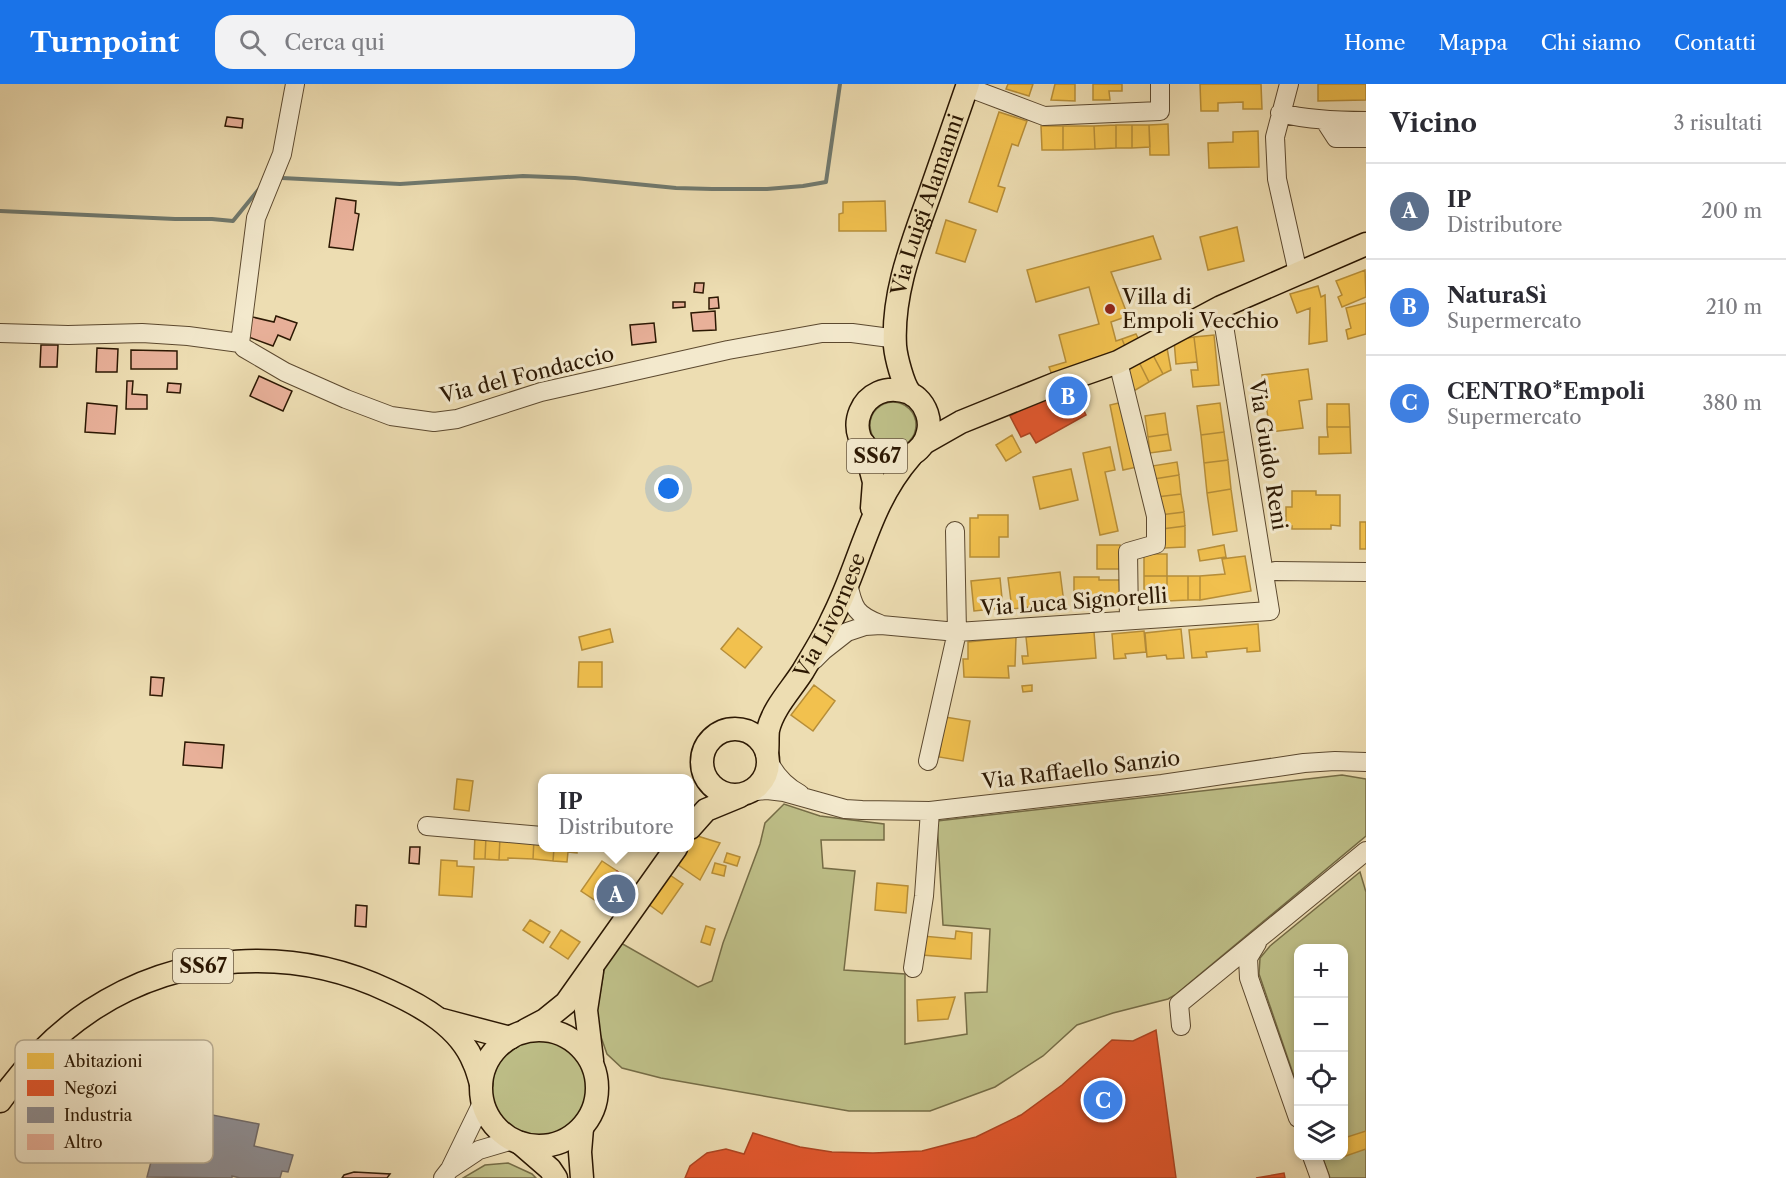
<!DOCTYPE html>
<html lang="it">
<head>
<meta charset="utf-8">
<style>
  body { margin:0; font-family:"Libre Caslon Text",serif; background:#f2f2f3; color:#2b2b33 }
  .controls { position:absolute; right:18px; bottom:18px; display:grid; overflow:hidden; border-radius:12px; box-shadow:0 3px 9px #0003 }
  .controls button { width:54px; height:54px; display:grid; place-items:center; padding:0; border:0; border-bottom:2px solid #e1e1e2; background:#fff; color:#2b2b33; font:30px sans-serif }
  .you { position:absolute; left:669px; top:405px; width:21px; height:21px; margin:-15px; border:4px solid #fff; border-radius:50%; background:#1a73e8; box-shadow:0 0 0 9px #1a73e833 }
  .badge { display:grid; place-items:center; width:39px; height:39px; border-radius:50%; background:#1a73e8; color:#fff; font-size:20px; font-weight:700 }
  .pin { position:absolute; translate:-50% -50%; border:3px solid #fff; box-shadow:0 2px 6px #0006 }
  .popup { position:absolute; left:538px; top:690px; width:156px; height:78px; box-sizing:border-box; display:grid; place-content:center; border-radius:12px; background:#fff; filter:drop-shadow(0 2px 4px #0005); font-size:20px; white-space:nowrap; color:#7c7c81 }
  .popup b { font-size:22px; color:#2b2b33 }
  .popup::after { content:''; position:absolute; left:50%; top:100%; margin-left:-12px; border:12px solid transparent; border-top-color:#fff }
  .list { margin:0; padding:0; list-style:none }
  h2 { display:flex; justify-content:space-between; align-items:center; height:78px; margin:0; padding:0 24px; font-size:26px }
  h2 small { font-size:20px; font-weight:400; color:#7c7c81 }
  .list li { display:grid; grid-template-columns:39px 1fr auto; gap:18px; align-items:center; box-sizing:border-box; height:96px; padding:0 24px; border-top:2px solid #e1e1e2 }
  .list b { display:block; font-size:22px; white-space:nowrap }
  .list p { margin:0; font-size:20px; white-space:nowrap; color:#7c7c81 }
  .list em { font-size:20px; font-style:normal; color:#7c7c81 }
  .icon { flex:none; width:33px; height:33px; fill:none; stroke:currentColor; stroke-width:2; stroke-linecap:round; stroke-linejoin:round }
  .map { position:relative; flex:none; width:1366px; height:1094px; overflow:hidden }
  header { display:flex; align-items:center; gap:36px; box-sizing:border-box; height:84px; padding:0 30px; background:#1a73e8; color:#fff }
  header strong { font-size:28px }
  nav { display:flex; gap:33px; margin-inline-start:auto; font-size:21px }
  .search { width:420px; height:54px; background:#f2f2f3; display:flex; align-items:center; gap:15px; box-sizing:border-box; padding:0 21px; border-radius:18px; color:#7c7c81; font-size:22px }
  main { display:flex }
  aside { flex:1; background:#fff }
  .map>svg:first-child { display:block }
</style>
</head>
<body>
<header>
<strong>Turnpoint</strong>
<div class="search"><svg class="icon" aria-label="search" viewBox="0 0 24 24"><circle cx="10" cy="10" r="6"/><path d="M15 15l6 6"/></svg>Cerca qui</div>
<nav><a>Home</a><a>Mappa</a><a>Chi siamo</a><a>Contatti</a></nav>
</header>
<main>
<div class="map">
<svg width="1366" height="1094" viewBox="0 0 1366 1094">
  <rect width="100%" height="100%" fill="#edddb2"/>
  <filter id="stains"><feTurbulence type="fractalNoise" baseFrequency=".00333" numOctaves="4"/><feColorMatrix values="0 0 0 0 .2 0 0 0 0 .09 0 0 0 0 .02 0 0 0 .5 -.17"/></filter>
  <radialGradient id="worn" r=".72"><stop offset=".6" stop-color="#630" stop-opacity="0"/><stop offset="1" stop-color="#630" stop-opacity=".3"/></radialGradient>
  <!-- green -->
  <path fill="#bebf88" stroke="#756c46" stroke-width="1.5" d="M870 341a23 23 0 1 1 46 0a23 23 0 1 1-46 0Z
    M1342,691L1366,695V752L1175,911L1168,915L1113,929L1077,941L1043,972L995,1003L930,1027H849L661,994L622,984L607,970L600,950L597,927L605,880L621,859L698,903L712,897L723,859L760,760L765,739L784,720L820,732L884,740V756H821L823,784L855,787L844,886L905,890V960L967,950L965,909L987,908L990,845L943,841L937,737Z
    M1360,788L1366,808V1094H1330L1322,1072H1344V864H1298V1004L1259,890L1260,874L1270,862Z
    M492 1004a48 48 0 1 1 96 0a48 48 0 1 1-96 0Z
    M508,1079L532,1090L536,1094H463L485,1081Z"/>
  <!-- homes -->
  <path fill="#f2c14e" stroke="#b78e38" stroke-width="1.5" d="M1008,0H1033L1029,12L1006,5Z
    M1055,0H1075V17L1051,16Z
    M1093,0H1122V7H1109L1110,16H1093Z
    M1200,0H1261L1262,25H1243V18L1218,19V27H1201Z
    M1318,0H1366V16L1318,17Z
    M999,28L1027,37L1018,62L1012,60L998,102L1005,104L997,128L969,118Z
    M1168,40L1169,71H1150L1149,41Z
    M1116,41H1132V64H1116Z
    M1116,41V64L1095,65L1094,42Z
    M1132,41H1149L1150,63L1132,64Z
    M1041,42H1063V66H1042Z
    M1063,42H1094L1095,65L1063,66Z
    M1258,47L1259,83L1209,84L1208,59L1233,58V48Z
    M885,117L886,147H839V130L843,129V118Z
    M946,136L976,146L965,178L936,169Z
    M1237,143L1244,177L1208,186L1200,153Z
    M1153,152L1161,175L1111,188L1128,232L1111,238L1116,257L1122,255L1126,265L1054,296L1049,283L1066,278L1059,251L1099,240L1089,203L1036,218L1027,186Z
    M1365,186L1366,213L1342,223L1338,213L1342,211L1336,197Z
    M1318,202L1321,213L1325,211L1327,257L1309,260L1310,224L1297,229L1290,210Z
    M1366,219V250L1348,255L1346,246L1351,244L1346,224Z
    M1136,250L1140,258L1126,265L1122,255Z
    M1214,251L1219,301L1193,303L1191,286H1198L1194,253Z
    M1194,253L1197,278L1176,280L1174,256Z
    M1167,264L1171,286L1163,290L1153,271Z
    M1153,271L1163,290L1149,298L1139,278Z
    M1139,278L1149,298L1132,308L1126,286Z
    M1308,285L1312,315L1299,317L1303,344L1270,348L1262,291Z
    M1123,318L1137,383L1123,386L1110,321Z
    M1220,319L1224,348L1201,351L1197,322Z
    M1327,320H1349L1350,343H1327Z
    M1165,329L1168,350L1148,353L1145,332Z
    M1327,343H1350L1351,369L1319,370V353H1328Z
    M1224,348L1228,376L1204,379L1201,351Z
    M1168,350L1171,366L1150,369L1148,353Z
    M1012,351L1021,368L1006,377L996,361Z
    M1110,363L1115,386L1105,388L1118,447L1100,451L1083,369Z
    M1228,376L1231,405L1207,409L1204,379Z
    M1177,378L1179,391L1154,395L1152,382Z
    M1071,385L1078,416L1040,425L1033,393Z
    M1179,391L1181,410L1157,413L1154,395Z
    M1231,405L1237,447L1213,451L1207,409Z
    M1292,407H1316V411H1340V442L1331,441V445H1292V442H1286V423H1292Z
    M1181,410L1184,428L1160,431L1157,413Z
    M1184,428L1185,442L1162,445L1160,431Z
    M978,431H1008V453H999V473H970V434H978Z
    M1360,438H1366V465H1360Z
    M1185,442V463L1164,464L1162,445Z
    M1097,461H1120V485H1097Z
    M1224,461L1226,473L1200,477L1198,466Z
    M1144,470H1167V492H1144Z
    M1245,472L1251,507L1200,516V492L1225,490L1222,475Z
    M1060,488L1064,519L1012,525L1008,494Z
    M1144,492H1167V517H1144Z
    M1167,492H1188V516L1167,517Z
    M1188,492H1200V516H1188Z
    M1074,493H1099V496H1121V518H1077V510H1074Z
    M1000,494L1003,524L974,527L971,497Z
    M1258,540L1260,567L1247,568V564L1206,568L1207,573L1192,574L1189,546Z
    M738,544L762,563L745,584L721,565Z
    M610,545L613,558L582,566L579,553Z
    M1181,545L1184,574L1167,575L1166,571L1147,573L1145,549Z
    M1144,547L1146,568L1125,570L1126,574L1114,575L1112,550Z
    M1094,548L1096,574L1023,580L1022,572H1028L1026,553Z
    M1016,553L1015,582H1008L1009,594L964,593L963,575H968V558Z
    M579,578H602V603H578Z
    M814,601L835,617L813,647L791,631Z
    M1032,601V607L1023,608L1022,602Z
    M945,633L970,637L963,677L939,673Z
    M457,695L473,697L469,727L454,725Z
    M691,750L720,759L700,796L674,778L683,764H690Z
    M475,751L486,752L485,775H474Z
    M486,752L500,753L499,776L485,775Z
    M500,753L534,755L533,775L508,774V776H499Z
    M534,755L542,756V764H554L553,777L533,775Z
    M554,764H577V769L568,768L567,778L553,777Z
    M727,769L740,773L737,782L724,778Z
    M441,776L457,777V782L474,783L472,813L439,811Z
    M602,777L617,787L596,817L581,807Z
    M715,779L726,782L724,792L712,789Z
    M664,787L683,800L662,830L644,817Z
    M877,799L908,802L906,829L875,826Z
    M530,836L550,848L543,859L523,846Z
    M706,842L715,845L710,861L701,858Z
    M561,846L580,858L568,875L550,863Z
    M956,847L972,849L971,875L922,871L923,852L955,855Z
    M955,913L948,935L918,937L917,916Z
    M1366,1047V1065L1343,1073L1344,1054Z"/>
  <!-- shops -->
  <path fill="#e4572e" stroke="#ad4421" stroke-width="1.5" d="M1071,301L1086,331L1036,359L1030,349L1021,353L1010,332L1034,318Z
    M617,787L630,796L612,823L599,814Z
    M1156,946L1176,1094H685L690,1082L707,1069L726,1065L744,1070L753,1049L800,1063L832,1068L873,1069L922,1067L976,1053L1021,1031L1062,1001L1112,956L1133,957Z
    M1284,1089L1285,1094H1256Z"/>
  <!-- industry -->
  <path fill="#8d8d92" stroke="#706a67" stroke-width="1.5" d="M177,1010L210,1018L207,1030L259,1040L254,1062L293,1071L288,1088L282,1087L280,1094H240L232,1092V1094L147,1093L152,1074L145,1073L153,1038L170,1041Z"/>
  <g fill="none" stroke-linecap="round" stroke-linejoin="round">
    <!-- stream -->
    <path stroke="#70796e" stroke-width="4" d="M282,94L400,100L523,92L575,94L676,104L712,105H767L803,102L826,98L840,0
      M0,127L175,135H212L233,137L259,105"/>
  </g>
  <!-- building -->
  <path fill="#e8b099" stroke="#2c1803" stroke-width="1.5" d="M227,33L243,35L242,44L225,42Z
    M336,114L356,117L355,129L359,130L353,166L329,163Z
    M695,199H704L703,209L694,208Z
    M718,213L719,224L709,225V214Z
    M673,218H685V223L673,224Z
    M715,227L716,246L693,247L691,229Z
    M248,232L274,238L276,232L297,239L290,256L278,251L273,262L246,252Z
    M654,239L656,258L632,261L630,241Z
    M41,261H58L57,283H40Z
    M97,264L118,265L117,288H96Z
    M131,266L177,267V285H131Z
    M259,292L292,307L283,327L250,312Z
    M127,297H133L132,310L147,311V325H126Z
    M168,299L181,300L180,309L167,308Z
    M87,319L117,322L115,350L85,348Z
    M151,593L164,594L162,612L150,611Z
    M185,658L224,661L222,684L183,681Z
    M410,763H420L419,780L409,779Z
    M356,821L367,822L366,843L355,842Z
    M354,1088L390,1090L387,1094H342L344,1091Z"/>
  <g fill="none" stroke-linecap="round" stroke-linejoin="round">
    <!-- minor casing -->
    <g stroke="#5c492f" stroke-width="20">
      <path id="minor" d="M1289,0L1275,53L1277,95L1298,189
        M967,3L1044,32L1160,27V0
        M1280,29C1309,36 1336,37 1366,37
        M1325,37L1336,54H1366
        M0,249L68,251L142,249L188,252L240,259
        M240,259L244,264L285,288L346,315L391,332L434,338L457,335L541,308L728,266L822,249H852L890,254
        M240,259L256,134L282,70L295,0
        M1118,278L1156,432V460L1128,468L1129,536
        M1275,487L1366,488
        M848,499C853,524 856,531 880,540
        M814,576L824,566L847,548L865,542L881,541L957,548L1270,527L1221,223
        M768,676C775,691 785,702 800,710
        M928,677L957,548L955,447
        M748,708L767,706L784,708L845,725L862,726L930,727L1162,700L1304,679L1335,677L1366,678
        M427,742L542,752
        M1257,859L1248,874L1249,894L1298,1034
        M913,884L924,812L930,727
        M1181,942L1179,920L1366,767
        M1312,1072L1320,1094
        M452,1084L479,1066L513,1056
        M443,1094L450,1085L483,1017"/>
    </g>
    <!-- major casing -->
    <g stroke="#2c1803" stroke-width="25">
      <g id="major">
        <path id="s1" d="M910,309C860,291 838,355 879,373C899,382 924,369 928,348C931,336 926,322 917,314C915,312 912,311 910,309C903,301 896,273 895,262C892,209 912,160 929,112C942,75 955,37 968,0"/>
        <path d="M924,359L961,338L1055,300L1118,278L1221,223L1366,160"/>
        <path d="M864,360L874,398L872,424"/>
        <circle cx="735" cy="678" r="33"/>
        <path id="s2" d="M767,669C768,661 767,653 768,646C773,624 791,606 803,587C813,570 824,553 832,535C861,479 868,421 911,372"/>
        <path d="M690,744L706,726L740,712"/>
        <path d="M442,936L510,954"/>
        <circle cx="539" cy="1004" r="58"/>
        <path d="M526,946L545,936L566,919L676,764"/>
        <path d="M592,976L586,926L592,887"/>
        <path d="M0,1017C25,982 54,951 90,927C179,868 293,861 389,907C422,922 460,943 474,979C477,985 479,993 481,1000"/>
        <path d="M582,1044L580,1068L582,1094"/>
        <path d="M520,1059L550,1085L556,1094"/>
      </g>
    </g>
    <!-- minor -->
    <use href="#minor" stroke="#f3e9cd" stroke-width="18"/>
    <!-- major -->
    <use href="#major" stroke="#edddb2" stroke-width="22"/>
  </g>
  <!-- markers -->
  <circle fill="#8f2418" stroke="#f3e9cd" stroke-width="2" cx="1110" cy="225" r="6"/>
  <g text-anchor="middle" stroke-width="6" stroke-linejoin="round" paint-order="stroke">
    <!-- shield labels -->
    <g fill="#f3e9cd" stroke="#685740" stroke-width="1.5">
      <rect x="847" y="355" width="60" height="34" rx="4.5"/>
      <rect x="173" y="865" width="60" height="34" rx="4.5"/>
    </g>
    <g font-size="20" font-weight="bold" fill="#2c1803">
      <text x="877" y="379">SS67</text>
      <text x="203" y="889">SS67</text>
    </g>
    <!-- street labels -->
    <g font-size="21" fill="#2c1803" stroke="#f3e9cd">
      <text dy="7" stroke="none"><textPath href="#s1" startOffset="418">Via Luigi Alamanni</textPath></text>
      <text transform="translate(527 291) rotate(-14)" y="7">Via del Fondaccio</text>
      <text transform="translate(1268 371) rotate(81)" y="7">Via Guido Reni</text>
      <text transform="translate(1074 518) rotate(-4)" y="7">Via Luca Signorelli</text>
      <text dy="7" stroke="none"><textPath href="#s2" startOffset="154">Via Livornese</textPath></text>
      <text transform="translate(1081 686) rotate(-7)" y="7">Via Raffaello Sanzio</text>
    </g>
    <!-- poi labels -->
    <g font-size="21" fill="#2c1803" stroke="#f3e9cd" text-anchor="start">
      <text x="1122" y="220">Villa di<tspan x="1122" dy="24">Empoli Vecchio</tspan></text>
    </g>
  </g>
  <!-- legend -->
  <rect x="15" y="956" width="198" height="123" rx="9" fill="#f3e9cd" stroke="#b7aa90" stroke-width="1.5"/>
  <rect x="27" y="969" width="27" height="16" fill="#f2c14e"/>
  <rect x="27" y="996" width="27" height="16" fill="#e4572e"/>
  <rect x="27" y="1023" width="27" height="16" fill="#8d8d92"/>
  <rect x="27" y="1050" width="27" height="16" fill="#e8b099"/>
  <g font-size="16" fill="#2c1803">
    <text x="64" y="983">Abitazioni</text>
    <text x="64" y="1010">Negozi</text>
    <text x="64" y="1037">Industria</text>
    <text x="64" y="1064">Altro</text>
  </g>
  <rect width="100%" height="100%" filter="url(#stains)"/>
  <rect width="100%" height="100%" fill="url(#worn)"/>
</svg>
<div class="controls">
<button>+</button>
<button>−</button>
<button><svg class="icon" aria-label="locate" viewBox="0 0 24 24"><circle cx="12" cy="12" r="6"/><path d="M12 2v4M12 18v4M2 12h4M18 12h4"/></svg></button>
<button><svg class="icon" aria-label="layers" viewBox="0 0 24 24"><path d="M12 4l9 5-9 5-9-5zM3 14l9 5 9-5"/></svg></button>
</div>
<div class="you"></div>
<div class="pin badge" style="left:616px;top:810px;background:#5c6f8a">A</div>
<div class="popup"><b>IP</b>Distributore</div>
<div class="pin badge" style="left:1068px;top:312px;background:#3f7fe0">B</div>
<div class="pin badge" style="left:1103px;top:1016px;background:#3f7fe0">C</div>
</div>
<aside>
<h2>Vicino<small>3 risultati</small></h2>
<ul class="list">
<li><span class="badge" style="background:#5c6f8a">A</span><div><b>IP</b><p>Distributore</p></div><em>200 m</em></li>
<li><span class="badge" style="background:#3f7fe0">B</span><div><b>NaturaSì</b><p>Supermercato</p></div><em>210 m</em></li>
<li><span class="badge" style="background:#3f7fe0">C</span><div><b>CENTRO*Empoli</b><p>Supermercato</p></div><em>380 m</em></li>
</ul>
</aside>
</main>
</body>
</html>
